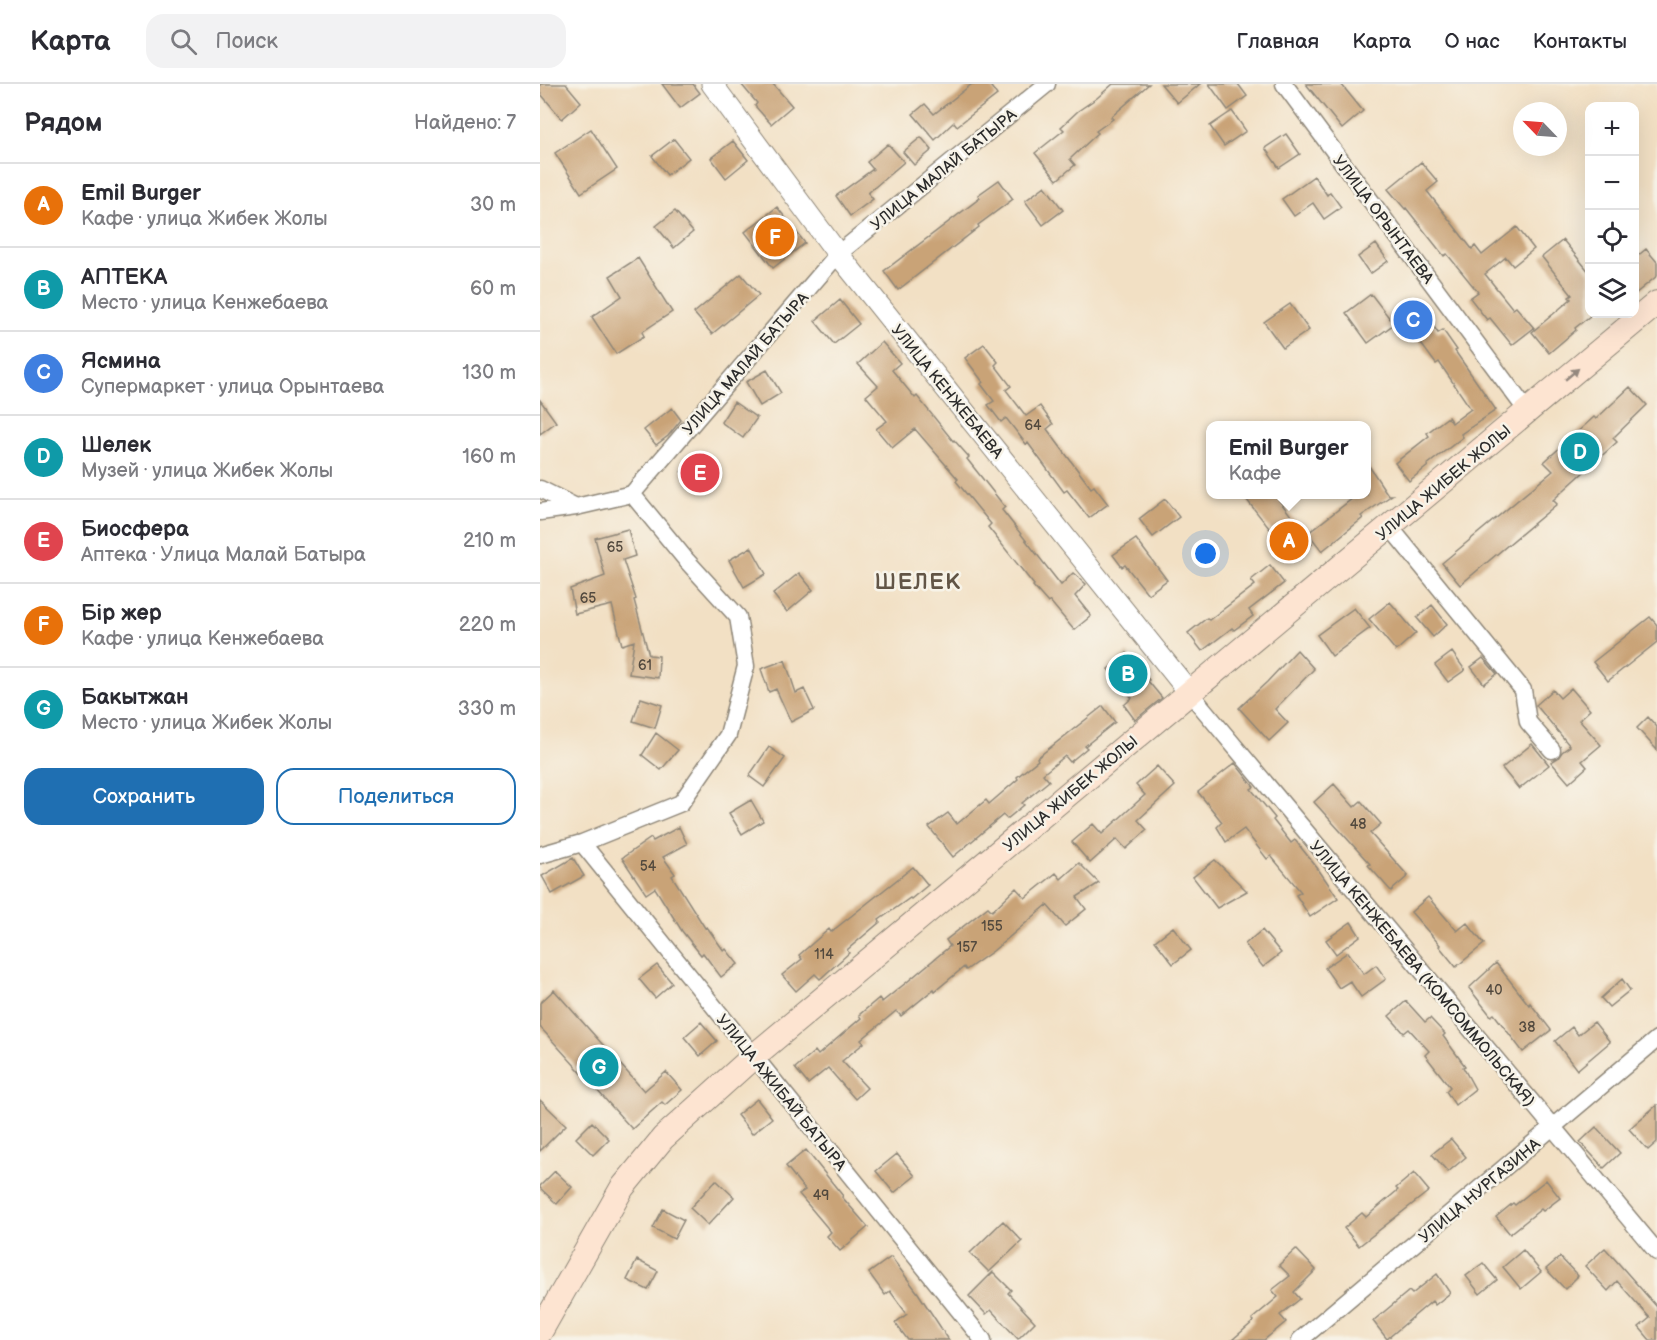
<!DOCTYPE html>
<html lang="ru">
<head>
<meta charset="utf-8">
<style>
  body { margin:0; font-family:"Balsamiq Sans",sans-serif; background:#f2f2f3; color:#2b2b33 }
  .controls { position:absolute; right:18px; top:18px; display:grid; overflow:hidden; border-radius:12px; box-shadow:0 6px 24px #0002 }
  .controls button { width:54px; height:54px; display:grid; place-items:center; padding:0; border:0; border-bottom:2px solid #e1e1e2; background:#fff; color:#2b2b33; font:30px sans-serif }
  .compass { position:absolute; left:973px; top:18px; width:54px; height:54px; border-radius:50%; background:#fff; box-shadow:0 6px 24px #0002; rotate:295deg }
  .you { position:absolute; left:666px; top:470px; width:21px; height:21px; margin:-15px; border:4px solid #fff; border-radius:50%; background:#1a73e8; box-shadow:0 0 0 9px #1a73e833 }
  .badge { display:grid; place-items:center; width:39px; height:39px; border-radius:50%; background:#1f6fb2; color:#fff; font-size:20px; font-weight:700 }
  .pin { position:absolute; translate:-50% -50%; border:3px solid #fff; box-shadow:0 2px 6px #0006 }
  .popup { position:absolute; left:666px; top:337px; width:165px; height:78px; box-sizing:border-box; display:grid; place-content:center; border-radius:12px; background:#fff; filter:drop-shadow(0 2px 4px #0005); font-size:20px; white-space:nowrap; color:#7c7c81 }
  .popup b { font-size:22px; color:#2b2b33 }
  .popup::after { content:''; position:absolute; left:50%; top:100%; margin-left:-12px; border:12px solid transparent; border-top-color:#fff }
  .list { margin:0; padding:0; list-style:none }
  h2 { display:flex; justify-content:space-between; align-items:center; height:78px; margin:0; padding:0 24px; font-size:26px }
  h2 small { font-size:20px; font-weight:400; color:#7c7c81 }
  .list li { display:grid; grid-template-columns:39px 1fr auto; gap:18px; align-items:center; box-sizing:border-box; height:84px; padding:0 24px; border-top:2px solid #e1e1e2 }
  .list b { display:block; font-size:22px; white-space:nowrap }
  .list p { margin:0; font-size:20px; white-space:nowrap; color:#7c7c81 }
  .list em { font-size:20px; font-style:normal; color:#7c7c81 }
  .actions { display:flex; gap:12px; padding:18px 24px }
  .actions a { flex:1; padding:14px 0; border:2px solid #1f6fb2; border-radius:18px; text-align:center; font-size:21px; color:#1f6fb2 }
  .actions .main { background:#1f6fb2; color:#fff }
  .icon { flex:none; width:33px; height:33px; fill:none; stroke:currentColor; stroke-width:2; stroke-linecap:round; stroke-linejoin:round }
  .map { position:relative; flex:none; width:1117px; height:1256px; overflow:hidden }
  header { display:flex; align-items:center; gap:36px; box-sizing:border-box; height:84px; padding:0 30px; background:#fff; border-bottom:2px solid #e1e1e2 }
  header strong { font-size:28px }
  nav { display:flex; gap:33px; margin-inline-start:auto; font-size:21px }
  .search { width:420px; height:54px; background:#f2f2f3; display:flex; align-items:center; gap:15px; box-sizing:border-box; padding:0 21px; border-radius:18px; color:#7c7c81; font-size:22px }
  main { display:flex }
  aside { flex:1; background:#fff }
  .map>svg:first-child { display:block }
</style>
</head>
<body>
<header>
<strong>Карта</strong>
<div class="search"><svg class="icon" aria-label="search" viewBox="0 0 24 24"><circle cx="10" cy="10" r="6"/><path d="M15 15l6 6"/></svg>Поиск</div>
<nav><a>Главная</a><a>Карта</a><a>О нас</a><a>Контакты</a></nav>
</header>
<main>
<aside>
<h2>Рядом<small>Найдено: 7</small></h2>
<ul class="list">
<li><span class="badge" style="background:#e8710a">A</span><div><b>Emil Burger</b><p>Кафе · улица Жибек Жолы</p></div><em>30 m</em></li>
<li><span class="badge" style="background:#0f9aa8">B</span><div><b>АПТЕКА</b><p>Место · улица Кенжебаева</p></div><em>60 m</em></li>
<li><span class="badge" style="background:#3f7fe0">C</span><div><b>Ясмина</b><p>Супермаркет · улица Орынтаева</p></div><em>130 m</em></li>
<li><span class="badge" style="background:#0f9aa8">D</span><div><b>Шелек</b><p>Музей · улица Жибек Жолы</p></div><em>160 m</em></li>
<li><span class="badge" style="background:#e0444e">E</span><div><b>Биосфера</b><p>Аптека · Улица Малай Батыра</p></div><em>210 m</em></li>
<li><span class="badge" style="background:#e8710a">F</span><div><b>Бір жер</b><p>Кафе · улица Кенжебаева</p></div><em>220 m</em></li>
<li><span class="badge" style="background:#0f9aa8">G</span><div><b>Бакытжан</b><p>Место · улица Жибек Жолы</p></div><em>330 m</em></li>
</ul>
<div class="actions"><a class="main">Сохранить</a><a>Поделиться</a></div>
</aside>
<div class="map">
<svg width="1117" height="1256" viewBox="0 0 1117 1256">
  <rect width="100%" height="100%" fill="#f7f3e8"/>
  <filter id="ink" filterUnits="userSpaceOnUse"><feTurbulence type="fractalNoise" baseFrequency=".0167" numOctaves="2"/><feDisplacementMap in="SourceGraphic" scale="12" xChannelSelector="R" yChannelSelector="G"/><feConvolveMatrix kernelMatrix="1 2 1 2 8 2 1 2 1" color-interpolation-filters="sRGB"/></filter>
  <filter id="wash" filterUnits="userSpaceOnUse"><feTurbulence type="fractalNoise" baseFrequency=".008" numOctaves="4" result="noise"/><feDisplacementMap in="SourceGraphic" scale="24" xChannelSelector="R" yChannelSelector="G"/><feGaussianBlur stdDeviation="1.35" result="paint"/><feColorMatrix in="noise" values="0 0 0 0 0 0 0 0 0 0 0 0 0 0 0 0 0 1.4 0 .05"/><feComposite in="paint" operator="in"/></filter>
  <g filter="url(#wash)">
    <rect width="100%" height="100%" fill="#f2e0c4"/>
    <g id="blocks">
      <!-- building -->
      <path fill="#c9a377" d="M0,0H26L41,18L22,35L0,9Z
        M122,0H153L160,9L140,24Z
        M201,0H233L252,22L231,40L215,22L217,19Z
        M432,0H449L457,11L417,42L414,38L395,56L373,30L385,20L394,30Z
        M573,0H609L571,33L573,35L556,47L558,49L530,75L535,81L517,96L495,69L524,46L521,43L538,27L557,14Z
        M621,0H660L637,19Z
        M669,0H698L707,12L688,26Z
        M766,0H801L823,27L802,45Z
        M692,27L706,47L684,62L670,42Z
        M51,45L77,85L41,109L15,69Z
        M746,50L760,70L739,84L725,64Z
        M381,53L392,66L374,81L363,68Z
        M134,55L149,74L127,91L112,72Z
        M193,57L208,76L186,94L171,74Z
        M348,60L364,78L328,109L333,115L310,132L296,112L333,85L327,78Z
        M881,78L898,98L887,107L932,165L935,162L942,171L977,143L994,165L973,182L966,173L945,190L973,225L976,223L994,244L972,261L950,234L947,236L930,214L938,208L907,170L904,172L866,124L865,125L848,105Z
        M774,92L787,111L790,108L801,123L784,135L773,119L754,132L742,115Z
        M459,96L473,115L438,141L439,143L358,206L344,187L440,114L438,111Z
        M505,102L523,126L503,141L485,117Z
        M237,123L265,159L233,184L205,148Z
        M135,127L153,148L134,164L116,142Z
        M1023,156L1050,189V232L1035,244L1036,246L1009,269L992,248L1031,215L1029,213L1032,211L1002,173Z
        M836,160L848,177L830,190L818,173Z
        M1106,165L1117,178V192L1095,210V174Z
        M98,174L132,228L102,248L104,252L76,270L52,233L82,212L70,192Z
        M201,190L219,211L172,250L154,229Z
        M831,210L854,240L828,259L806,229Z
        M300,216L319,240L294,260L275,237Z
        M877,218L898,249L903,246L917,266L915,267L956,326L921,350L923,353L887,381L888,382L869,397L855,379L889,352L887,349L908,333L912,339L931,325L899,278L896,280L874,250L870,253L856,233Z
        M750,220L769,246L743,264L724,238Z
        M342,258L360,279L352,286L375,314L377,312L413,357L414,356L429,373L427,375L465,423L462,426L521,501L533,489L546,500L535,512L551,532L534,546L510,517L508,519L493,502L494,501L448,443L451,440L416,397L418,395L375,345L352,364L336,345L347,337L326,312L338,302L318,280Z
        M444,260L458,278L455,281L471,302L466,306L486,332L500,322L513,340L507,345L551,404L554,402L568,420L549,434L527,406L524,408L488,359L486,360L466,334L461,338L448,321L454,317L441,300L443,298L425,274Z
        M227,286L241,309L220,322L206,298Z
        M1090,303L1107,321L1073,354L1077,358L1013,416L1017,420L920,501L902,479L1013,387L1004,378L1054,333L1056,335Z
        M0,316L16,338L0,350Z
        M194,318L217,334L203,354L181,338Z
        M132,324L141,336L128,352L116,361L104,346Z
        M158,370L178,390L162,407L141,388Z
        M827,379L848,411H852L821,432L823,434L782,467L768,449L817,411H827Z
        M703,411H735L772,459L749,477L729,452L733,449Z
        M625,415L639,433L613,453L599,435Z
        M88,445L95,472L83,476L96,515L94,516L109,571L119,572L118,594L89,590L94,557L82,561L72,521L35,530L30,505L65,492L55,454Z
        M596,455L627,496L608,510L585,481L582,483L573,471Z
        M211,463L226,490L204,503L189,476Z
        M730,481L744,499L709,526L713,532L694,546L692,544L662,567L648,549L667,534L669,536L715,501L711,496Z
        M259,489L273,506L247,528L233,510Z
        M850,518L876,549L856,567L829,535Z
        M892,521L907,540L893,553L877,534Z
        M814,524L830,544L792,572L777,551Z
        M1110,533L1117,541V558L1068,597L1053,578Z
        M757,566L774,585L735,625L748,639L729,657L699,624L727,598Z
        M912,568L925,586L908,598L895,581Z
        M587,569L609,596L608,597L622,614L595,636L584,621L592,614L568,585Z
        M943,574L957,590L944,600L931,583Z
        M245,576L256,609L264,605L274,626L251,638L236,605L229,608L221,585Z
        M1031,604L1050,626L1039,636L1061,661L1042,677L1047,683L1029,699L1011,678L1018,674L1022,668L1030,662L996,621L1013,606L1020,614Z
        M101,614L122,621L115,644L93,637Z
        M563,622L575,638L545,662L547,664L530,678L525,672L503,690L509,697L482,719L484,721L467,735L463,731L413,773L389,743L408,729L417,740L446,716L449,720L478,695L477,693L498,676L497,674Z
        M1108,633L1117,643V666L1097,644Z
        M116,649L138,666L121,686L102,671Z
        M992,660L1009,681L979,705L962,684Z
        M229,663L245,674L224,703L209,692Z
        M695,679L714,703L711,705L735,734L733,736L751,759L755,756L778,785L798,814L770,833L756,811L761,808L731,772L727,775L704,745L686,758L677,743L682,738L658,708Z
        M617,682L635,702L598,736L607,746L586,765L577,755L550,779L532,758L553,740L562,750L605,711L596,701Z
        M794,700L814,723L821,717L841,740L830,749L868,792L851,807L828,781L830,780L774,718Z
        M211,716L223,737L202,750L189,729Z
        M139,743L147,760L123,773L135,790L132,792L165,844L167,843L184,867L186,865L198,880L181,893L163,869L161,871L142,847L115,804L106,810L82,774L111,754L113,757Z
        M33,774L44,792L12,810L2,792Z
        M675,776L707,807L677,824L653,793Z
        M539,779L559,799L537,813L546,825L525,842L507,821L453,867L426,886L424,883L395,907L394,905L361,932L356,927L321,956L324,959L302,977L327,1004L315,1015L288,984L268,1000L255,984L275,967L278,971L321,934L319,931L339,914L342,918L367,898L410,862L406,856L448,823L452,827L476,804L485,814L516,789L521,795Z
        M373,783L388,801L371,815L370,814L339,836L340,838L307,866L309,869L280,895L275,890L256,907L242,891L262,875L259,871L289,845L291,848Z
        M888,813L917,847L927,839L944,860L916,883L899,862L900,861L871,828Z
        M811,838L820,852L796,870L786,856Z
        M633,843L651,866L633,880L615,857Z
        M722,846L741,869L723,883L705,860Z
        M808,868L824,890L836,881L846,895L821,913L810,897L799,904L785,884Z
        M956,879L989,921L990,919L1011,946L983,968L954,930L951,932L929,904Z
        M117,881L132,899L115,914L99,895Z
        M1082,895L1090,906L1069,923L1061,914Z
        M14,906L104,1007L126,988L142,1006L125,1021L122,1018L92,1045L0,943V919Z
        M866,917L885,938L890,934L905,950L903,952L925,982L923,983L935,1005L915,1021L906,1007L910,1003L885,971L889,967L869,945L864,949L849,932Z
        M161,938L177,957L160,972L144,953Z
        M1054,938L1070,958L1037,986L1015,957L1032,943L1038,951Z
        M217,1015L232,1034L212,1050L197,1031Z
        M0,1016L26,1041L0,1067Z
        M1117,1021V1058L1108,1066L1089,1045Z
        M52,1038L69,1055L53,1071L36,1054Z
        M1056,1043L1080,1069L1064,1084L1040,1058Z
        M911,1055L926,1073L908,1088L892,1070Z
        M266,1066L303,1112L302,1113L328,1143L300,1167L287,1152L291,1148L259,1110L265,1106L246,1082Z
        M357,1070L375,1092L354,1109L336,1087Z
        M15,1087L32,1103L17,1120L0,1104V1102Z
        M874,1089L889,1107L819,1162L804,1144L822,1129L826,1133L858,1106L856,1104Z
        M176,1096L194,1113L168,1141L150,1124Z
        M1006,1096L1020,1114L1003,1127L1001,1125L970,1150L956,1133L973,1119L975,1121Z
        M123,1125L144,1136L134,1155L113,1144Z
        M463,1137L482,1157L449,1188L430,1169Z
        M1065,1164L1117,1223V1256H1110L1099,1243L1110,1234L1077,1197L1068,1207L1045,1182Z
        M756,1165L776,1186L754,1208L760,1215L740,1231L746,1238L724,1256H692L714,1237L712,1235L738,1213L732,1206L750,1192L739,1181Z
        M983,1166L1001,1188L981,1205L963,1183Z
        M351,1173L378,1209L409,1256H368L355,1239L367,1230L350,1207L345,1211L329,1189Z
        M1020,1173L1038,1192L1025,1205L1006,1185Z
        M97,1176L118,1187L108,1206L87,1196Z
        M943,1179L957,1196L940,1210L926,1192Z
        M453,1188L471,1206L468,1209L495,1238L478,1255L451,1226L446,1230L429,1212Z
        M897,1190L910,1209L895,1221L892,1217L847,1255L833,1237L869,1207L872,1210Z"/>
    </g>
  </g>
  <g filter="url(#ink)">
    <use href="#blocks" fill-opacity="0" stroke="#8e8678" stroke-width="1.5"/>
    <g fill="none" stroke-linecap="round" stroke-linejoin="round">
      <!-- minor casing -->
      <g stroke="#8e8678" stroke-width="19">
        <path id="minor" d="M744,0L987,327
          M0,405L36,423
          M0,428L36,423L92,410
          M850,443L983,606L988,638L1012,666
          M650,609L1117,1168
          M42,759L443,1256
          M0,771L42,759L141,719L188,651L206,582L198,533L147,477L92,410L298,170L507,0
          M760,1256L1117,955"/>
      </g>
      <!-- tertiary casing -->
      <g stroke="#8e8678" stroke-width="23">
        <path id="tertiary" d="M172,0L298,170L650,609"/>
      </g>
      <!-- secondary casing -->
      <g stroke="#8e8678" stroke-width="26">
        <path id="secondary" d="M0,1248L82,1104L123,1054L214,972L1117,219"/>
      </g>
      <!-- minor -->
      <use href="#minor" stroke="#fff" stroke-width="16"/>
      <!-- tertiary -->
      <use href="#tertiary" stroke="#fff" stroke-width="21"/>
      <!-- secondary -->
      <use href="#secondary" stroke="#fde4d1" stroke-width="24"/>
    </g>
    <!-- one-way arrows -->
    <defs><path id="oneway-solid" d="M-6-.8H1V-3.2L6.5 0L1 3.2V.8H-6Z" transform="scale(1.5)"/></defs>
    <use fill="#94887e" href="#oneway-solid" transform="translate(1032 290) rotate(-40)"/>
  </g>
  <g text-anchor="middle" stroke-width="5" stroke-linejoin="round" paint-order="stroke">
    <!-- number labels -->
    <g font-size="14" fill="#52493e">
      <text x="493" y="346">64</text>
      <text x="75" y="468">65</text>
      <text x="48" y="519">65</text>
      <text x="105" y="586">61</text>
      <text x="818" y="745">48</text>
      <text x="108" y="787">54</text>
      <text x="452" y="847">155</text>
      <text x="427" y="868">157</text>
      <text x="284" y="875">114</text>
      <text x="954" y="911">40</text>
      <text x="987" y="948">38</text>
      <text x="281" y="1116">49</text>
    </g>
    <!-- street labels -->
    <g font-size="16" fill="#2b2b2b" stroke="#f7f3e8">
      <text transform="translate(403 85) rotate(-39)" y="6">УЛИЦА МАЛАЙ БАТЫРА</text>
      <text transform="translate(844 135) rotate(53)" y="6">УЛИЦА ОРЫНТАЕВА</text>
      <text transform="translate(205 279) rotate(-49)" y="6">УЛИЦА МАЛАЙ БАТЫРА</text>
      <text transform="translate(408 307) rotate(51)" y="6">УЛИЦА КЕНЖЕБАЕВА</text>
      <text transform="translate(903 398) rotate(-40)" y="6">УЛИЦА ЖИБЕК ЖОЛЫ</text>
      <text transform="translate(530 709) rotate(-40)" y="6">УЛИЦА ЖИБЕК ЖОЛЫ</text>
      <text transform="translate(883 889) rotate(50)" y="6">УЛИЦА КЕНЖЕБАЕВА (КОМСОММОЛЬСКАЯ)</text>
      <text transform="translate(242 1008) rotate(51)" y="6">УЛИЦА АЖИБАЙ БАТЫРА</text>
      <text transform="translate(939 1106) rotate(-40)" y="6">УЛИЦА НУРГАЗИНА</text>
    </g>
    <!-- district labels -->
    <g font-size="22" font-weight="bold" letter-spacing="1.5" fill="#625546" stroke="#f7f3e8">
      <text x="378" y="505">ШЕЛЕК</text>
    </g>
  </g>
</svg>
<div class="controls">
<button>+</button>
<button>−</button>
<button><svg class="icon" aria-label="locate" viewBox="0 0 24 24"><circle cx="12" cy="12" r="6"/><path d="M12 2v4M12 18v4M2 12h4M18 12h4"/></svg></button>
<button><svg class="icon" aria-label="layers" viewBox="0 0 24 24"><path d="M12 4l9 5-9 5-9-5zM3 14l9 5 9-5"/></svg></button>
</div>
<svg class="compass" viewBox="-18 -18 36 36"><path d="M0-13l5 13h-10z" fill="#e53935"/><path d="M0 13l5-13h-10z" fill="#7c7c81"/></svg>
<div class="you"></div>
<div class="pin badge" style="left:749px;top:457px;background:#e8710a">A</div>
<div class="popup"><b>Emil Burger</b>Кафе</div>
<div class="pin badge" style="left:588px;top:590px;background:#0f9aa8">B</div>
<div class="pin badge" style="left:873px;top:236px;background:#3f7fe0">C</div>
<div class="pin badge" style="left:1040px;top:368px;background:#0f9aa8">D</div>
<div class="pin badge" style="left:160px;top:389px;background:#e0444e">E</div>
<div class="pin badge" style="left:235px;top:153px;background:#e8710a">F</div>
<div class="pin badge" style="left:59px;top:983px;background:#0f9aa8">G</div>
</div>
</main>
</body>
</html>
